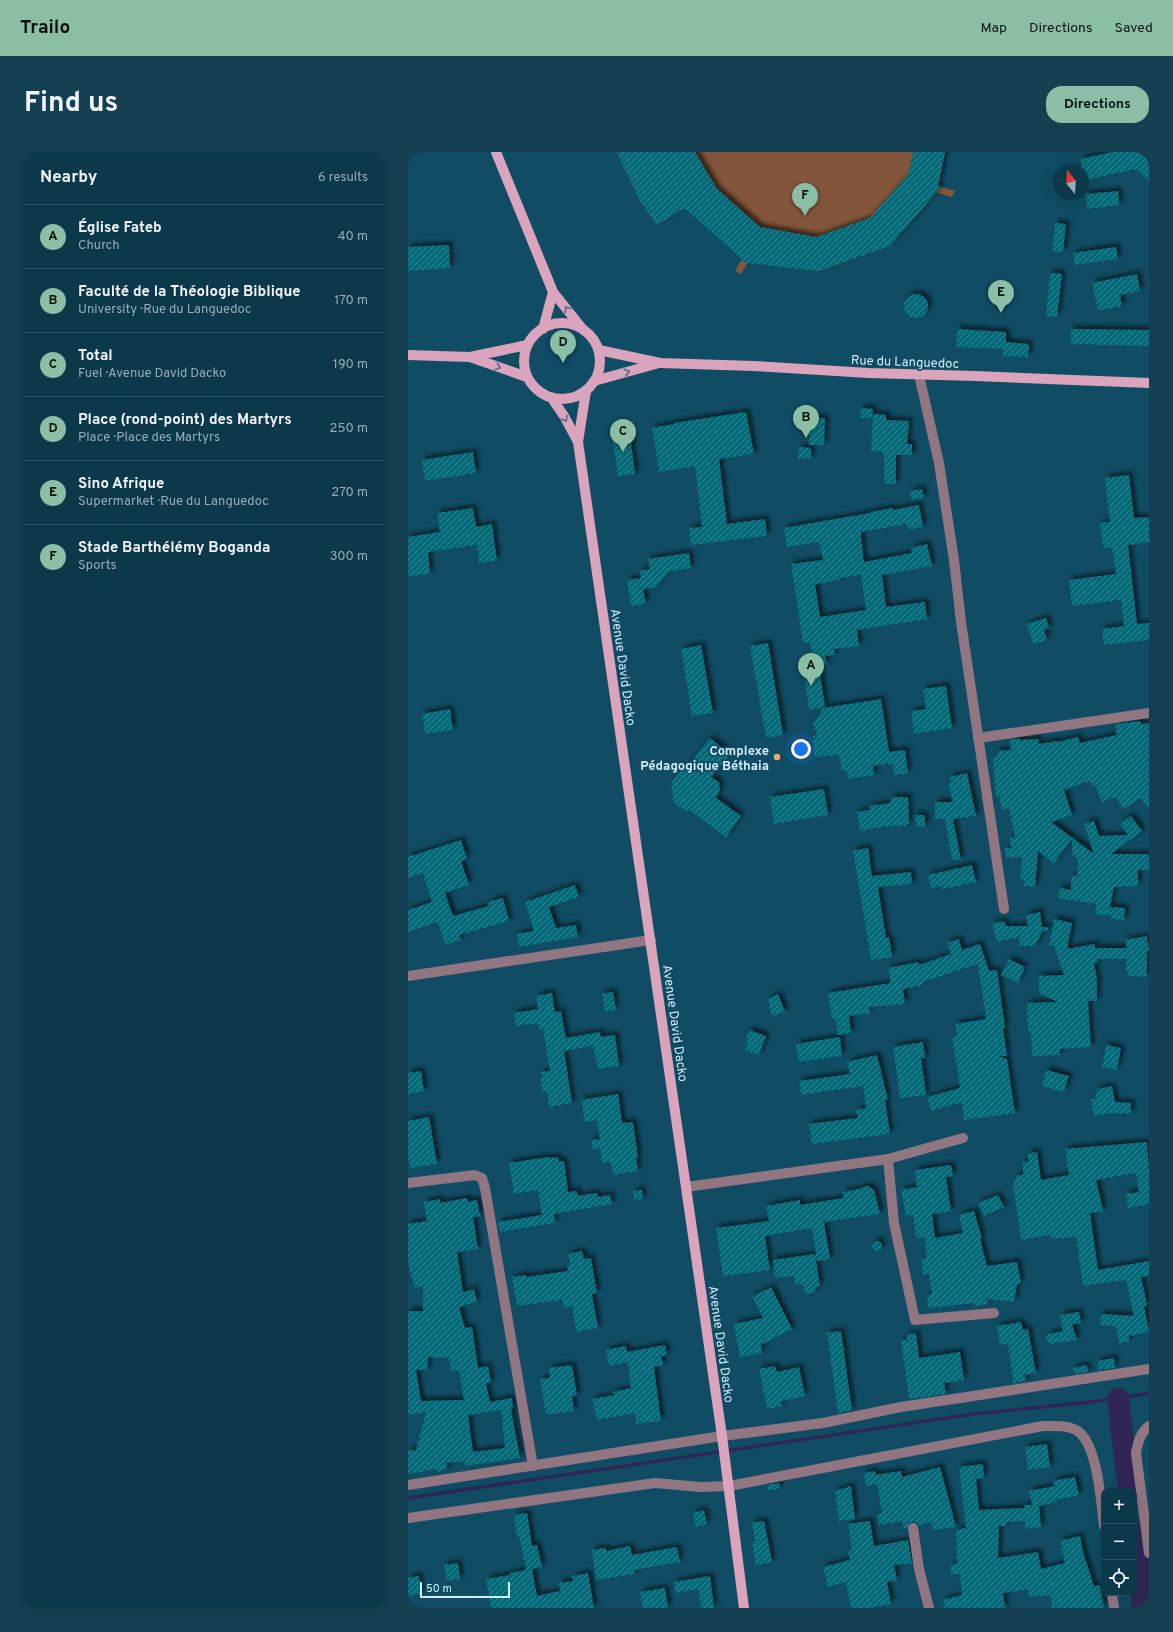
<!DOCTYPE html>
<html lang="en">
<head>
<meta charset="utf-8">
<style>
  body { margin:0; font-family:Overpass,sans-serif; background:#154051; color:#f1f3f6 }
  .controls { position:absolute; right:12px; bottom:12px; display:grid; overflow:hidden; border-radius:8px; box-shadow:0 4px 16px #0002 }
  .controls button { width:36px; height:36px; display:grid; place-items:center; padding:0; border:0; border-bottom:1px solid #2c5362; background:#0c394a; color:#f1f3f6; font:20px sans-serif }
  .compass { position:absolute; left:645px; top:12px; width:36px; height:36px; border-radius:50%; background:#0c394a; box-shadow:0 4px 16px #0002; rotate:342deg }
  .scale { position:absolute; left:12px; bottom:10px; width:90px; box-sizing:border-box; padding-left:4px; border:2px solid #d0ecfa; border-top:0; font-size:11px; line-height:14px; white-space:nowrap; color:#d0ecfa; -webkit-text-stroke:3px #104c63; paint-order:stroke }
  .you { position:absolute; left:393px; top:597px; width:14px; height:14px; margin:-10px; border:3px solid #fff; border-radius:50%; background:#1a73e8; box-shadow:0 0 0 6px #1a73e833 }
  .badge { display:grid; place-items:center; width:26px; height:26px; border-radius:50%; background:#8abfa5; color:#111; font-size:13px; font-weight:700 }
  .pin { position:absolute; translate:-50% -33px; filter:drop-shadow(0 1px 2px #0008) }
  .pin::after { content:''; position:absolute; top:21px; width:14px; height:12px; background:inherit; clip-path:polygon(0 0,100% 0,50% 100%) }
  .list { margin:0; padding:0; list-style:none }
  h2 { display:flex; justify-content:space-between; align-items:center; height:52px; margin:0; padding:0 16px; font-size:17px }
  h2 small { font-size:13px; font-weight:400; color:#9aacb5 }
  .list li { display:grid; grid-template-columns:26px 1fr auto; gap:12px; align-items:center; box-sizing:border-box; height:64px; padding:0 16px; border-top:1px solid #2c5362 }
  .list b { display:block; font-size:15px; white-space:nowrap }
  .list p { margin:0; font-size:13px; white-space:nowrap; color:#9aacb5 }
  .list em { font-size:13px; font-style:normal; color:#9aacb5 }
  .icon { flex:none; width:22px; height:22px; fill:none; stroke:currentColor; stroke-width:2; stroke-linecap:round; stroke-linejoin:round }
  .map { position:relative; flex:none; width:741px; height:1456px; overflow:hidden; border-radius:16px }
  header { display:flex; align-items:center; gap:24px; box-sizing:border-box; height:56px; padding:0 20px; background:#8abfa5; color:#111 }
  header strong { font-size:19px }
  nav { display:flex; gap:22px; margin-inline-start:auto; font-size:14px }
  .intro { display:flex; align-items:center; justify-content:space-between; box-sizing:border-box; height:96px; padding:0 24px }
  h1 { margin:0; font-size:28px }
  .button { padding:10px 18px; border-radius:16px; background:#8abfa5; color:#111; font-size:14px; font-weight:700 }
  main { display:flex; gap:24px; padding:0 24px }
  aside { flex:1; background:#0c394a; border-radius:16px; box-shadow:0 4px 16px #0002 }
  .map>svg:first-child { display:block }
</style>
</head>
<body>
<header>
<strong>Trailo</strong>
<nav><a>Map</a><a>Directions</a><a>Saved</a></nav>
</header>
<div class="intro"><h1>Find us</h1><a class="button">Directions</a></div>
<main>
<aside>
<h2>Nearby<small>6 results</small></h2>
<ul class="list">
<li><span class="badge">A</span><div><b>Église Fateb</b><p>Church</p></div><em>40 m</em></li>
<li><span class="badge">B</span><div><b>Faculté de la Théologie Biblique</b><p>University · Rue du Languedoc</p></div><em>170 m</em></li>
<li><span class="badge">C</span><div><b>Total</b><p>Fuel · Avenue David Dacko</p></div><em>190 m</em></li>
<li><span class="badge">D</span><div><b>Place (rond-point) des Martyrs</b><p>Place · Place des Martyrs</p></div><em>250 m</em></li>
<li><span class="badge">E</span><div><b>Sino Afrique</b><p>Supermarket · Rue du Languedoc</p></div><em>270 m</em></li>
<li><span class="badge">F</span><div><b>Stade Barthélémy Boganda</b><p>Sports</p></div><em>300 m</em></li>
</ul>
</aside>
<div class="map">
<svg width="741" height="1456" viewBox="0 0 741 1456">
  <defs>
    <pattern id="building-hatch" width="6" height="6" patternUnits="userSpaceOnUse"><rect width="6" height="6" fill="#026a78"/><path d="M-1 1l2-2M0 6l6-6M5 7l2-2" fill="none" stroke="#328793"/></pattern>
    <filter id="shadow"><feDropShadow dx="3.5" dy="-3.5" stdDeviation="2" flood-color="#0009"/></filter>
  </defs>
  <rect width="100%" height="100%" fill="#104c63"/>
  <!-- pitch -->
  <path fill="#83553b" d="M209,0H537L530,34L547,39L544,45L526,40L482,94L410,119L347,111L342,107L333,122L327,119L336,103L276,56L249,73L232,49Z"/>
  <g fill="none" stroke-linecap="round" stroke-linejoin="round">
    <!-- stream -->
    <path stroke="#2f2655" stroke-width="3.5" d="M0,1346L566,1262L710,1247L741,1241"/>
    <!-- river -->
    <path stroke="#2f2655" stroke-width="22" d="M710,1247L721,1339
      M726,1377L735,1456"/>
  </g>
  <!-- building -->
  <path fill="url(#building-hatch)" fill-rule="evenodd" filter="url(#shadow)" d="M209,0H287L309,37L352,75L408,85L462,66L500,23L505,0H537L530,34L533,35L482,94L410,119L333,110L334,107L276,56L249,73L232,49Z
    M705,0H741V29L728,17L677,28L672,7Z
    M710,39L711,53L679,57L677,42Z
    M647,71L658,72L655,100L644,99Z
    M41,93L42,116L0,119V95Z
    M708,95L710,107L667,113L665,101Z
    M642,121L654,122L649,165L638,164Z
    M729,122L732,139L712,143L714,154L690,159L684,131Z
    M496 154a12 12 0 1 1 24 0a12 12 0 1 1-24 0Z
    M549,177L598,180V190L621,192L620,205L595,204V197L548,195Z
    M663,177L741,178V194L663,192Z
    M453,256L465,257L464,266H452Z
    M338,260L346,302L311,307L319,372L357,367L359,384L283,393L281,376L294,375L287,314L251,320L244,276L266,272V271Z
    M465,262L478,263V268L501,269L499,292H504V303H488V332H476V300L463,299Z
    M402,266H417L416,293H401Z
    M222,283L227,322L210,324L204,285Z
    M391,295L403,296V307L390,306Z
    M65,300L68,321L17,329L14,308Z
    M721,323L726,366L741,365V390L720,393L729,472L741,471V488L696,493L694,477L716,474L713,448L664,454L661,428L708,422L704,395L695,396L692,371L702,370L697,326Z
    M514,337L516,346L503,348L502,339Z
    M511,353L515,375L501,378L499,372L453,380V385L456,410L504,401L503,396L519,392L524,414L474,423L478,455L517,450L519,467L449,478L451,494L426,497L427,503L417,504L419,512L407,515L402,490L395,491L383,412L415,408L411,390L379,395L376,376L462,361V360L485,356V358ZM453,423L458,458L412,465L407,432L432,428L431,426Z
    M65,356L68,375L84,372L89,409L71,411L69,393L20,400L22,422L0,424V385L32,380L29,361Z
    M281,401L283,416L262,419L248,435L235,437L238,452L223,454L219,428L233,426L232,419L242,417L240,407Z
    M638,466L641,476L636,478L639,488L625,492L619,472Z
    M360,491L375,583L358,586L342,494Z
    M293,493L305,561L284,564L273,497Z
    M411,515L417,555L401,558L395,517Z
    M538,534L544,576L506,582L503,559L518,557L515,537Z
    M473,547L481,600L497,598L500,621L486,623L485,611L465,614L466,623L440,627L439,619H434L431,603L407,605L405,584L409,583L405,572L415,556Z
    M42,557L45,578L17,582L14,562Z
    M732,569L733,572L741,571V657L732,646L716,657L707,645L694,650L687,633L684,634L682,629L656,638L664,663L643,670L686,702L676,672L686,669L691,684L720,683L712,672L723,664L734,679L703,702H741V718H730V734L706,735L702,755L717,756L716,768L703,767L704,764L687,762L688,752L650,746L652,736L663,738V724H669L670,707L664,702V687L646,711L630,699L627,735L616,734V728H612L614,705L598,706L597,696H603L602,686L607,685L601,656L594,658L591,644L588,645L585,606L589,605V599L603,598L602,588L612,586V588L630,587L631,592L649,589L650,590L670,585L672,591L709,583L707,572Z
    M302,586L322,602L303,625L311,630L312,638L308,646L333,664L318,685L281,658L280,660L266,651L263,631L273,618L274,620Z
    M559,621L568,664L545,667L553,708H544L537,667H527V650H545L540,631L543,630L542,625Z
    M416,637L420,663L366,672L362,645Z
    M483,645H500L501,672H498L499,674H480L452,679L449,660L462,658L461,654L483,651Z
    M506,663H517V675L509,674Z
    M53,688L59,707L53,709L61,733L37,741L45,764L81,754L80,750L95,746L101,769L51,783L53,788L37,793L30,770L0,780V758L24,750L15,721L0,726V705Z
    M460,696L464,724L503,720L504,732L470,735L478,786L481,785L484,805L463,808L445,699Z
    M564,713L568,730L534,737L533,734L523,736L520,723Z
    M167,733L171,745L141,755L148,776L168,773L170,785L111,795L109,782L126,779L117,750Z
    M632,760L634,775H640V778L634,780L627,794H611V785L589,790L584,772L596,769L598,774H620L618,763Z
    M646,767L664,771L659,797L687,792V796H719L717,788L739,784L741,799H739V825L720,824V818H718V807H689L690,810L686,811L689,828V849H680L683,895L652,897V903L624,904L623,879H620L619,851L650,850L631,841V824L656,823L646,794H641Z
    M551,787L554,798L572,792L581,819L589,818L597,876H595L599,904H590L599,907L607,961L556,968L554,950L523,959L519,945L552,936L544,885L549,884L547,872L578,867L570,812L515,830V833L495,837L497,852L461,855L462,861L441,864L443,881L430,883L427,866H424L420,841L483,831L480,816L511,810V813L543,802L539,791Z
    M601,807L617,815L610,831L593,823Z
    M205,840L208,858L197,859L194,842Z
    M144,841L147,860L153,859L158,886L192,880L193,885L207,883L211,914L190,917L185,894L156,899L164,951L141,955L139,939L135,940L132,926H134L133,920L142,919L135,877H131L130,871L108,874L106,861L130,857L128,844Z
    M370,842L377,860L364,864L360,847Z
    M341,878L358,884L351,903L337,898L340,889L338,888Z
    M432,885L434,904L391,910L388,892Z
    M515,890L517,906H513L518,943L492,946L485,895Z
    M698,893L713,896L709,918L694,915Z
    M469,903L480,948H477L482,982L404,992L401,972L450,966L448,958L458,956L455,934L393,943L391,929L442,922L439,910Z
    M638,918L661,924L656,940L634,934Z
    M13,919L16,939L0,942V921Z
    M704,934L707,950L723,951V962L701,961L686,964L683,947H687L689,937Z
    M210,942L214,971L225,970L230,1006H228L230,1019L205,1023L203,1010L194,1011L192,996L185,998L183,988L192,987L189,968L177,970L173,948Z
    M21,965L29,1012L2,1016L0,1005V969Z
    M739,990L741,1019V1052L720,1056L718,1042L731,1040L728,1021L688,1028L695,1059L682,1061L690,1118L741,1109V1124L733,1125L739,1153L736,1154L741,1180L721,1184V1189L711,1191L708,1174L692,1173L693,1162L726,1164L718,1128L675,1134L668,1085L644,1087L643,1083L613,1088L605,1033L609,1023H615V1010H621L619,1002L629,1000L633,1028L661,1023L657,997Z
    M140,1005L141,1006L150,1005L151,1010L156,1009L160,1040L169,1039L170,1044L189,1041L190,1045L202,1043L204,1052L146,1062L147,1071L92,1080L90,1070L134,1063L130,1038L106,1042L101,1011Z
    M543,1013L545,1024L538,1025L543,1059L524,1062L527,1086L555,1081L551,1063L566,1059L574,1087H572L579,1114L609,1110L613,1131L609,1132L606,1150L579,1147L580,1152L567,1154V1151L520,1156L519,1143L524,1142L521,1122L515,1123L513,1107L518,1106L517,1085L508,1086L505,1063L498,1064L493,1038L509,1035L507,1018Z
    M460,1034L466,1038L472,1062L416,1070L422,1107L409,1109L404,1076L357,1084L362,1118L315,1124L308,1076L361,1069L358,1054L392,1048V1053L398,1052L436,1046L435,1040L452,1037V1036Z
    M234,1038L235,1047L226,1048L225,1039Z
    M590,1043L596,1055L576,1064L570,1051Z
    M59,1046L60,1050L69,1048L72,1064L65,1065L70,1097L49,1100L55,1140L66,1137L69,1150L51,1155L57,1176L64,1175L70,1216L80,1214L83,1231H78L82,1250L104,1246L105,1256L103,1257L112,1306L57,1314V1309L38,1311L39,1317L29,1320V1317L0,1322V1299L8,1298L18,1260L0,1263V1159H15V1134L7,1136L0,1111V1072L19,1069L16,1050L32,1047V1051ZM20,1205L41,1206L43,1219L51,1218L56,1248L13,1249L8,1218H19ZM93,1258L97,1296L65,1300L60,1263Z
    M464 1094a5 5 0 1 1 10 0a5 5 0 1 1-10 0Z
    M174,1099L176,1107L183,1106L189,1141L184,1142L190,1176L168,1180L164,1154L156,1156L154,1148L109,1154L104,1125L118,1123V1125L160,1119L159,1113H162L160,1102Z
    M407,1102L412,1134L407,1135L408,1140L397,1142L395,1132L387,1133L386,1124L367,1126L365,1108Z
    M363,1135L384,1177L353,1193L354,1201L332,1205L326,1172L355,1166L344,1145Z
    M671,1160L673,1171L664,1172L669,1188L642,1192L638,1187L640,1182L655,1179L652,1163Z
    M613,1170L615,1178L620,1177L628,1221L616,1223L618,1229L605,1231L604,1226H605L600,1192L592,1193L589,1174Z
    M433,1179L444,1258L430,1261L419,1181Z
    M508,1181L511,1206L552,1200L556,1228L536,1231L538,1242L501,1247L493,1189L499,1188V1183Z
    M257,1193L259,1203L253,1204L255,1213L246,1215L253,1269L228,1272L227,1261L189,1268L184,1247L206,1243L205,1240L223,1236L220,1210L201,1214L198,1198L218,1194L219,1200Z
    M706,1206L707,1216L689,1218L690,1209Z
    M164,1213L169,1243L164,1244L166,1259L138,1263L132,1227L142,1226L141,1216Z
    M679,1213L680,1220L667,1222L665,1216Z
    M367,1214L369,1220L391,1215L397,1244L373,1249L374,1254L359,1257L351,1217Z
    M639,1292L642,1315L620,1318L617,1295Z
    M575,1312L576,1326L568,1327L571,1358L616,1356V1353H624L621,1339L647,1334L645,1329L667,1325L671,1343L648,1348L649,1350L631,1354L633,1375L617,1377V1369L598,1370V1374H591L590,1406L630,1400L633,1417L657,1411L652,1389L672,1384L675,1400L686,1434L692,1433L696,1456H644L642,1443L621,1445L620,1437L595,1441L597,1456H537L535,1448L554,1443L552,1422H543V1412H549L548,1378L558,1376L551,1315Z
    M532,1315L548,1375L525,1378L523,1370L511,1373L508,1370H504L501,1371L499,1376H496L494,1369L471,1373L469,1362L474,1361L469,1332L458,1334L456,1321L467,1319L468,1323L493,1319L494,1325Z
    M371,1331L372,1337L360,1338L359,1333Z
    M443,1334L447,1367L431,1369L427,1339Z
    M296,1358L299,1372L288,1375L285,1361Z
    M119,1361L124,1394L129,1393L134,1415L124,1417L129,1444L152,1439L151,1431L165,1429L164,1424L180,1421L186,1456H83L78,1427L102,1423V1421L118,1418L111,1384L109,1385L106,1363Z
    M356,1369L364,1410L348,1413L344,1390L347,1389L344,1371Z
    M462,1369L466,1394L500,1388L504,1411L486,1413L489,1428L479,1430L483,1452L462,1456H443L438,1430L420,1435L415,1415L442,1408L440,1399L444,1398L440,1372Z
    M222,1394L224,1403L269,1395L272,1410L226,1418L227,1422L188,1428L184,1398L198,1396V1399Z
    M50,1411L52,1427L39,1429L36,1413Z
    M11,1424L13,1442L0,1444V1426Z
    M302,1424L306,1456H293L290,1437L268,1441L266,1430Z
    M257,1436L260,1456H235L232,1440Z"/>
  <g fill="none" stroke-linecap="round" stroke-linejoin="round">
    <!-- minor -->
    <path stroke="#917682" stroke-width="10" d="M511,223L531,311L546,408L553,470L596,757
      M570,586L741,561
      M0,824L243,788
      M480,1007L486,1071L507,1168L586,1161
      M0,1031L67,1023L74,1026L77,1036L125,1314
      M278,1035L480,1007L555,986
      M741,1274C732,1281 730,1290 728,1301L741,1401
      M0,1333L314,1284L415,1271L493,1255L741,1217
      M0,1366L247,1331L293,1335L321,1334L635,1274C647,1274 658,1273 668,1278C690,1290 693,1352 696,1374
      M505,1376L511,1417L521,1456
      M704,1441L706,1456"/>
    <!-- major -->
    <path stroke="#daa4bd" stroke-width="10" d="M88,0L145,140L173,175
      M116 209a38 38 0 1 1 76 0a38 38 0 1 1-76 0Z
      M135,177L145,140
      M191,198L252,211L346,214L461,221L567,224L741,231
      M0,203L62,205L119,193
      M62,205L119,225
      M186,229L251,211
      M178,239L170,290L314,1284L336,1456
      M143,245L156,264L170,290"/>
  </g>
  <!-- one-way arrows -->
  <defs><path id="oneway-chevron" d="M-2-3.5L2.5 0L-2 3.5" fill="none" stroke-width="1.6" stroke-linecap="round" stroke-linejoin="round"/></defs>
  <g stroke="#576b82">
    <use href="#oneway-chevron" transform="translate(159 157) rotate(-128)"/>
    <use href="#oneway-chevron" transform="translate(90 215) rotate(19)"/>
    <use href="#oneway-chevron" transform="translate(219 220) rotate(-16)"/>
    <use href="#oneway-chevron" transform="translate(157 267) rotate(60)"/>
  </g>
  <!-- markers -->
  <circle fill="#efa378" stroke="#104c63" stroke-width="1.5" cx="369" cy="605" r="4"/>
  <g text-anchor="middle" stroke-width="3.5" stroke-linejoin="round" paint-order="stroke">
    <!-- street labels -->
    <g font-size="13" fill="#d0ecfa" stroke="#104c63">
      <text transform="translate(497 209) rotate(2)" y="5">Rue du Languedoc</text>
      <text transform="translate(216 515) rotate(82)" y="5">Avenue David Dacko</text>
      <text transform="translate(268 871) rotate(82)" y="5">Avenue David Dacko</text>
      <text transform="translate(314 1192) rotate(82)" y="5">Avenue David Dacko</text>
    </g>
    <!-- poi labels -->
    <g font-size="13" font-weight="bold" fill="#d0ecfa" stroke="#104c63" text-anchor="end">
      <text x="361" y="603">Complexe<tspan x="361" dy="15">Pédagogique Béthaia</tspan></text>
    </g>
  </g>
</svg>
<div class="controls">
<button>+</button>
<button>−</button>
<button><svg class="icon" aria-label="locate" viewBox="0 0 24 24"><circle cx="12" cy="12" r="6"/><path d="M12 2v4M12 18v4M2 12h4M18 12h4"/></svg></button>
</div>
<svg class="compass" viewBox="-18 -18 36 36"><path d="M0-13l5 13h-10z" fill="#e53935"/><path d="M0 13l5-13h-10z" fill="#9aacb5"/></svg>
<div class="scale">50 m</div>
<div class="you"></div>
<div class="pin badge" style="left:403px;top:534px">A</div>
<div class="pin badge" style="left:398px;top:286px">B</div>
<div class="pin badge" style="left:215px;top:300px">C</div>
<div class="pin badge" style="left:155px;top:211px">D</div>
<div class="pin badge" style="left:593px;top:161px">E</div>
<div class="pin badge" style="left:397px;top:64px">F</div>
</div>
</main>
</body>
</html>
